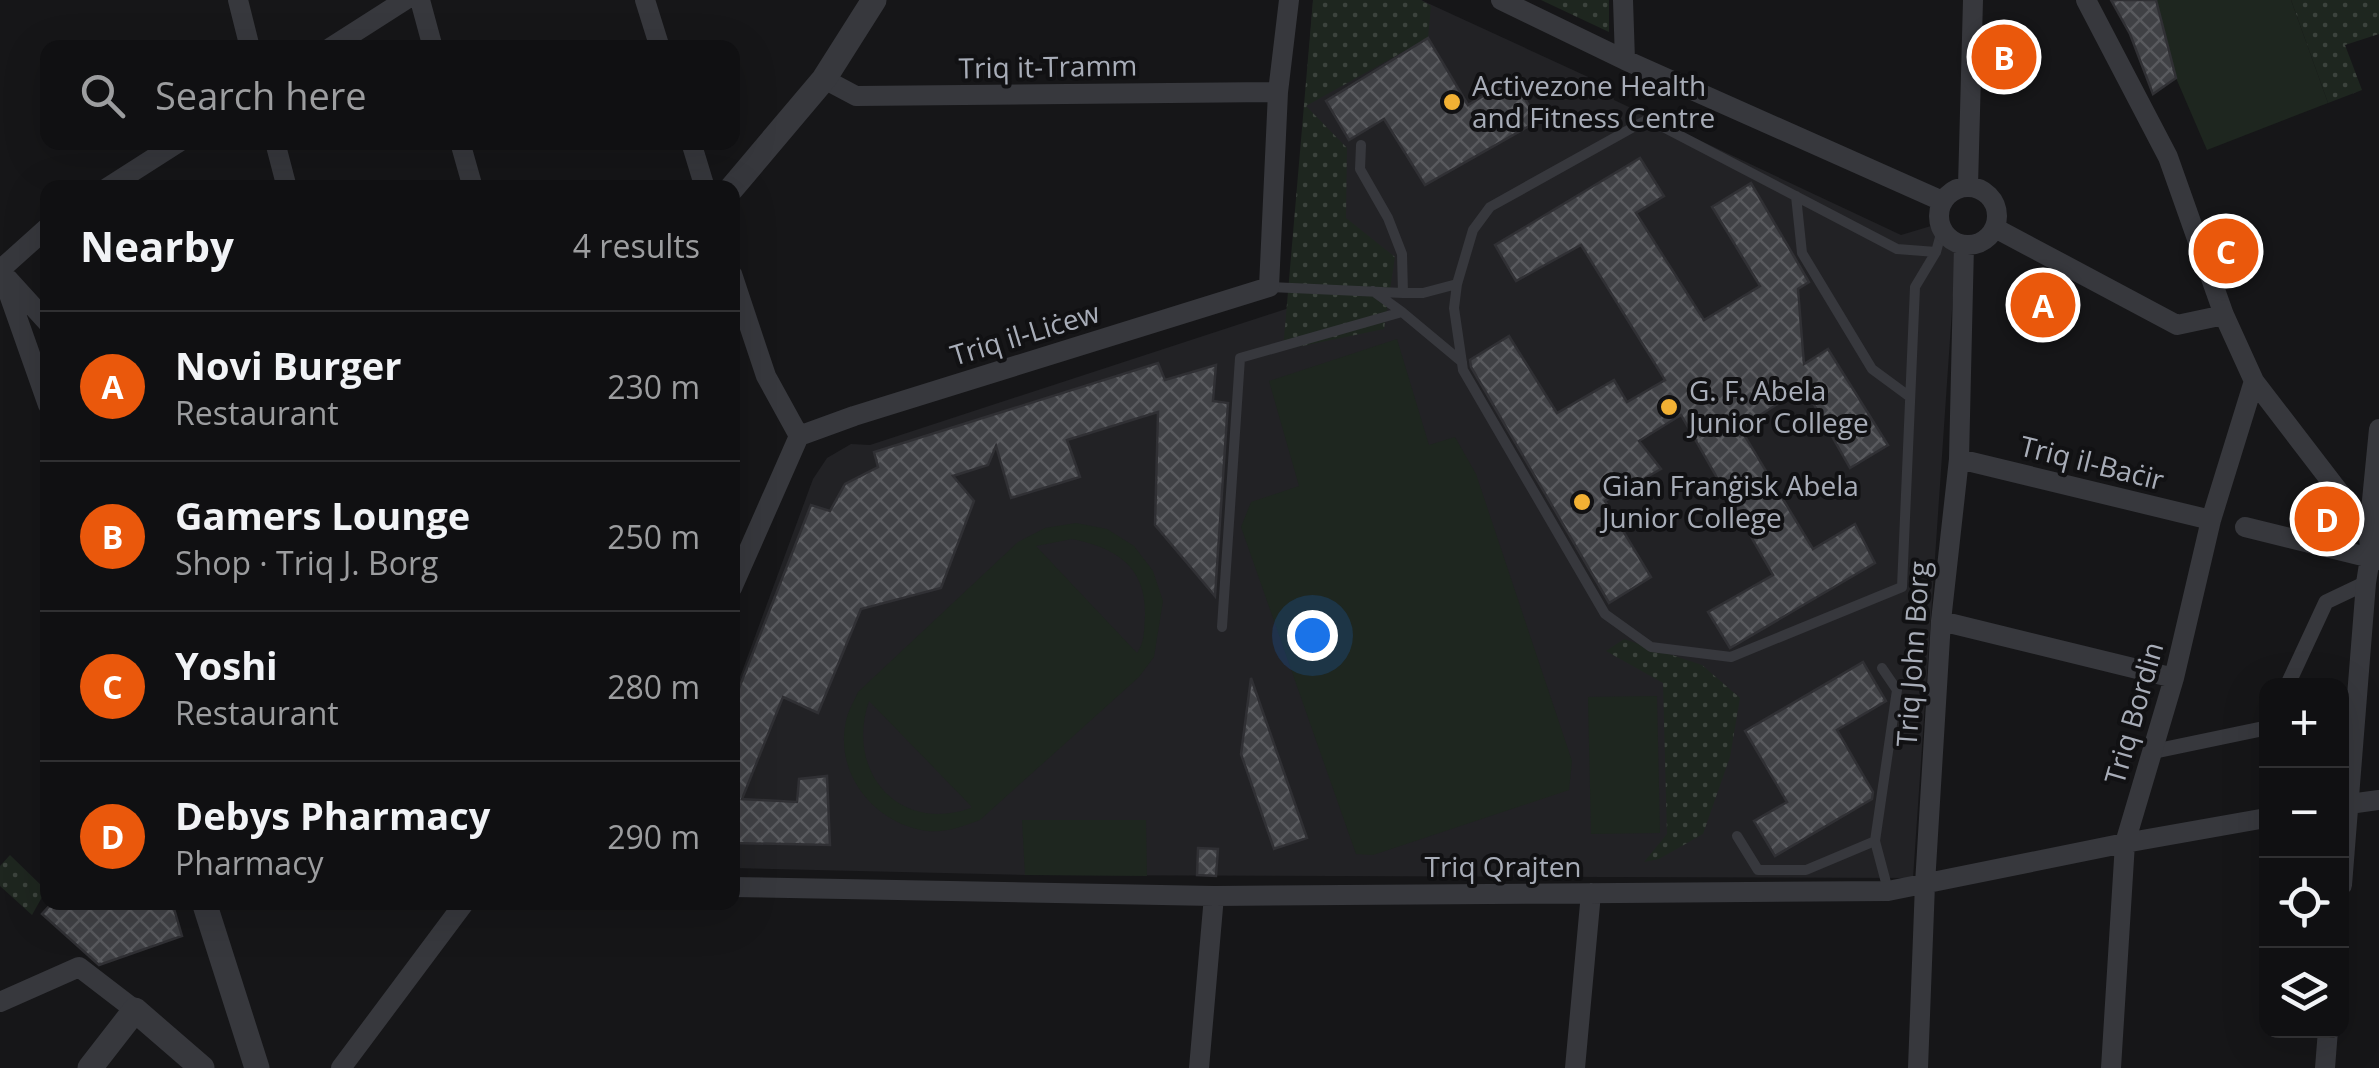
<!DOCTYPE html>
<html lang="en">
<head>
<meta charset="utf-8">
<style>
  body { margin:0; font-family:"Open Sans",sans-serif; background:#19191b; color:#f1f3f6 }
  .controls { position:absolute; right:30px; bottom:30px; display:grid; overflow:hidden; border-radius:20px; box-shadow:0 10px 40px #0002 }
  .controls button { width:90px; height:90px; display:grid; place-items:center; padding:0; border:0; border-bottom:2px solid #303032; background:#101012; color:#f1f3f6; font:50px sans-serif }
  .you { position:absolute; left:1312px; top:635px; width:35px; height:35px; margin:-25px; border:8px solid #fff; border-radius:50%; background:#1a73e8; box-shadow:0 0 0 15px #1a73e833 }
  .badge { display:grid; place-items:center; width:65px; height:65px; border-radius:50%; background:#ea580c; color:#fff; font-size:32px; font-weight:700 }
  .pin { position:absolute; translate:-50% -50%; border:5px solid #fff; box-shadow:0 2px 10px #0006 }
  .list { margin:0; padding:0; list-style:none }
  h2 { display:flex; justify-content:space-between; align-items:center; height:130px; margin:0; padding:0 40px; font-size:42px }
  h2 small { font-size:32px; font-weight:400; color:#9c9d9f }
  .list li { display:grid; grid-template-columns:65px 1fr auto; gap:30px; align-items:center; box-sizing:border-box; height:150px; padding:0 40px; border-top:2px solid #303032 }
  .list b { display:block; font-size:38px; white-space:nowrap }
  .list p { margin:0; font-size:32px; white-space:nowrap; color:#9c9d9f }
  .list em { font-size:32px; font-style:normal; color:#9c9d9f }
  .icon { flex:none; width:55px; height:55px; fill:none; stroke:currentColor; stroke-width:2; stroke-linecap:round; stroke-linejoin:round }
  .map { position:relative; flex:none; width:2379px; height:1068px; overflow:hidden }
  .search { position:absolute; background:#101012; box-shadow:0 10px 40px #0002; left:40px; top:40px; width:700px; height:110px; display:flex; align-items:center; gap:25px; box-sizing:border-box; padding:0 35px; border-radius:20px; color:#9c9d9f; font-size:38px }
  .panel { position:absolute; background:#101012; box-shadow:0 10px 40px #0002; left:40px; top:180px; width:700px; height:730px; border-radius:20px }
  .map>svg:first-child { display:block }
</style>
</head>
<body>
<div class="map">
<svg width="2379" height="1068" viewBox="0 0 2379 1068">
  <defs>
    <pattern id="green-dots" width="8" height="8" patternUnits="userSpaceOnUse" patternTransform="scale(2.5)"><rect width="8" height="8" fill="#1e261f"/><path d="M2 2h.1M6 6h.1" fill="none" stroke="#3c433d" stroke-width="1.8" stroke-linecap="round"/></pattern>
    <pattern id="building-cross-hatch" width="8" height="8" patternUnits="userSpaceOnUse" patternTransform="scale(2.5)"><rect width="8" height="8" fill="#404145"/><path d="M0 0l8 8M0 8l8-8" fill="none" stroke="#595a5e"/></pattern>
  </defs>
  <rect width="100%" height="100%" fill="#161618"/>
  <!-- built -->
  <path fill="#222225" d="M1313,0H1421L1610,87L1614,100L1901,235L1931,226L1956,252L1913,878L1025,875L733,868L732,699L813,479L827,458L851,444L870,445L1289,308Z"/>
  <!-- green -->
  <path fill="url(#green-dots)" d="M1313,0H1421L1431,6L1428,38L1306,106L1347,148L1346,218L1395,257L1384,329L1283,350Z
    M1541,0H1609V32Z
    M2291,0H2379V34L2345,45L2362,90L2328,103Z
    M1624,639L1702,665L1740,698L1730,757L1703,834L1659,859L1644,862L1667,834L1663,683L1606,651Z
    M10,855L46,890L32,915L0,886V866Z"/>
  <!-- pitch -->
  <path fill="#1e261f" fill-rule="evenodd" d="M2155,0H2291L2328,103L2207,150L2176,78Z
    M1397,339L1429,445L1455,437L1476,474L1572,761L1569,790L1373,855L1356,854L1241,527L1251,502L1299,486L1269,381Z
    M1076,523L1107,529L1134,546L1153,571L1163,601L1154,657L1139,677L980,820C963,826 946,833 928,831C876,825 834,775 846,721C848,711 854,701 858,692L1018,542L1045,528ZM1072,539C1116,548 1146,566 1145,615C1144,629 1145,642 1137,653L1036,546ZM869,701L971,806V808C898,834 845,771 869,701Z
    M1657,696L1660,833L1591,834L1588,697Z
    M1022,820H1146L1147,876L1025,875Z"/>
  <!-- building -->
  <path fill="url(#building-cross-hatch)" stroke="#303034" stroke-width="2.5" d="M2111,0H2156L2176,78L2153,94L2130,34Z
    M1428,38L1468,105L1513,78L1538,121L1425,185L1384,119L1349,140L1326,101Z
    M1640,158L1664,196L1636,213L1704,320L1760,286L1712,207L1751,183L1809,282L1798,289L1804,364L1828,349L1888,445L1850,468L1804,387L1740,428L1813,549L1855,524L1875,563L1730,648L1708,612L1773,575L1681,415L1639,441L1661,469L1605,501L1651,577L1609,603L1471,367L1470,360L1509,336L1557,413L1614,380L1627,402L1665,380L1581,245L1516,281L1495,245Z
    M1158,363L1165,380L1216,365L1213,401L1228,403L1215,596L1155,525L1158,412L1067,440L1080,477L1011,498L996,446L988,465L953,476L974,501L941,588L861,609L818,713L783,697L742,799L797,802L799,779L827,776L830,845L732,843V706L811,505L830,511L845,484L878,467L874,452Z
    M1863,662L1886,701L1837,730L1873,792L1872,799L1775,856L1754,821L1787,802L1745,731Z
    M1251,678L1307,838L1274,849L1241,754Z
    M1198,848L1218,849L1216,876L1197,875Z
    M53,902H172L182,936L99,965L42,914Z"/>
  <g fill="none" stroke-linecap="round" stroke-linejoin="round">
    <!-- service -->
    <path stroke="#37383d" stroke-width="10" d="M1361,145L1360,169L1388,218L1402,254L1403,293
      M1796,196L1802,253L1872,369L1910,397
      M1936,252L1897,249L1648,119L1490,207L1473,230L1457,284L1454,308L1463,370L1605,614L1651,647L1731,657L1902,587L1915,287L1936,252L1942,230
      M1269,287L1403,293H1423L1457,284
      M1373,291L1402,312
      M1222,627L1240,358L1402,312L1462,362
      M1882,668L1897,690L1875,841L1888,890
      M1737,836L1758,870H1806L1875,841"/>
    <!-- pedestrian -->
    <path stroke="#37383d" stroke-width="15" d="M2287,686L2326,602L2366,583
      M2151,752L2266,728"/>
    <!-- minor -->
    <path stroke="#37383d" stroke-width="20" d="M238,0L250,48
      M420,0L433,48
      M645,0L660,48
      M1501,0L1625,60L1942,201
      M1623,0L1625,60
      M2086,0L2168,157L2224,315L2254,381L2369,531
      M330,48L405,0
      M824,79L856,96L1278,92
      M275,142L287,188
      M460,142L473,188
      M691,142L705,188
      M1968,186L1973,0
      M1939 216a29 29 0 1 1 58 0a29 29 0 1 1-58 0Z
      M107,188L179,142
      M1995,228L2177,325L2224,315
      M0,269L48,405
      M0,270L48,227
      M732,274L766,376L799,436
      M8,279L48,323
      M799,436L854,416L1269,287L1278,92L1289,0
      M1959,459L2211,520
      M2245,527L2379,560
      M732,588L799,436
      M1941,621L2174,678
      M2342,805L2379,800
      M2342,885L2366,583L2370,558L2369,531L2379,429
      M732,887L1214,896L1888,891L2125,843L2266,818
      M0,1002L79,967L135,1010
      M341,1068L465,902
      M1199,1068L1214,896
      M1575,1068L1591,893
      M1918,1068L1925,884L1941,621L1959,459L1964,245
      M2111,1068L2125,843L2174,678L2211,520L2254,381
      M2325,1068L2328,1030"/>
    <!-- tertiary -->
    <path stroke="#37383d" stroke-width="25" d="M732,188L824,79L874,0
      M204,902L257,1068
      M90,1068L135,1010L202,1068"/>
  </g>
  <!-- markers -->
  <g fill="#f2b134" stroke="#111113" stroke-width="4">
    <circle cx="1452" cy="102" r="10"/>
    <circle cx="1669" cy="407" r="10"/>
    <circle cx="1582" cy="502" r="10"/>
  </g>
  <g text-anchor="middle" stroke-width="8" stroke-linejoin="round" paint-order="stroke">
    <!-- street labels -->
    <g font-size="28" fill="#a8adb8" stroke="#111113">
      <text transform="translate(1048 67) rotate(-1)" y="10">Triq it-Tramm</text>
      <text transform="translate(1025 334) rotate(-17)" y="10">Triq il-Liċew</text>
      <text transform="translate(2092 463) rotate(14)" y="10">Triq il-Baċir</text>
      <text transform="translate(1913 654) rotate(-86)" y="10">Triq John Borg</text>
      <text transform="translate(2134 713) rotate(-74)" y="10">Triq Bordin</text>
      <text x="1503" y="877">Triq Qrajten</text>
    </g>
    <!-- poi labels -->
    <g font-size="28" fill="#a8adb8" stroke="#111113" text-anchor="start">
      <text x="1472" y="96">Activezone Health<tspan x="1472" dy="32">and Fitness Centre</tspan></text>
      <text x="1689" y="401">G. F. Abela<tspan x="1689" dy="32">Junior College</tspan></text>
      <text x="1602" y="496">Gian Franġisk Abela<tspan x="1602" dy="32">Junior College</tspan></text>
    </g>
  </g>
</svg>
<div class="controls">
<button>+</button>
<button>−</button>
<button><svg class="icon" aria-label="locate" viewBox="0 0 24 24"><circle cx="12" cy="12" r="6"/><path d="M12 2v4M12 18v4M2 12h4M18 12h4"/></svg></button>
<button><svg class="icon" aria-label="layers" viewBox="0 0 24 24"><path d="M12 4l9 5-9 5-9-5zM3 14l9 5 9-5"/></svg></button>
</div>
<div class="you"></div>
<div class="pin badge" style="left:2043px;top:305px">A</div>
<div class="pin badge" style="left:2004px;top:57px">B</div>
<div class="pin badge" style="left:2226px;top:251px">C</div>
<div class="pin badge" style="left:2327px;top:519px">D</div>
<div class="search"><svg class="icon" aria-label="search" viewBox="0 0 24 24"><circle cx="10" cy="10" r="6"/><path d="M15 15l6 6"/></svg>Search here</div>
<section class="panel">
<h2>Nearby<small>4 results</small></h2>
<ul class="list">
<li><span class="badge">A</span><div><b>Novi Burger</b><p>Restaurant</p></div><em>230 m</em></li>
<li><span class="badge">B</span><div><b>Gamers Lounge</b><p>Shop · Triq J. Borg</p></div><em>250 m</em></li>
<li><span class="badge">C</span><div><b>Yoshi</b><p>Restaurant</p></div><em>280 m</em></li>
<li><span class="badge">D</span><div><b>Debys Pharmacy</b><p>Pharmacy</p></div><em>290 m</em></li>
</ul>
</section>
</div>
</body>
</html>
